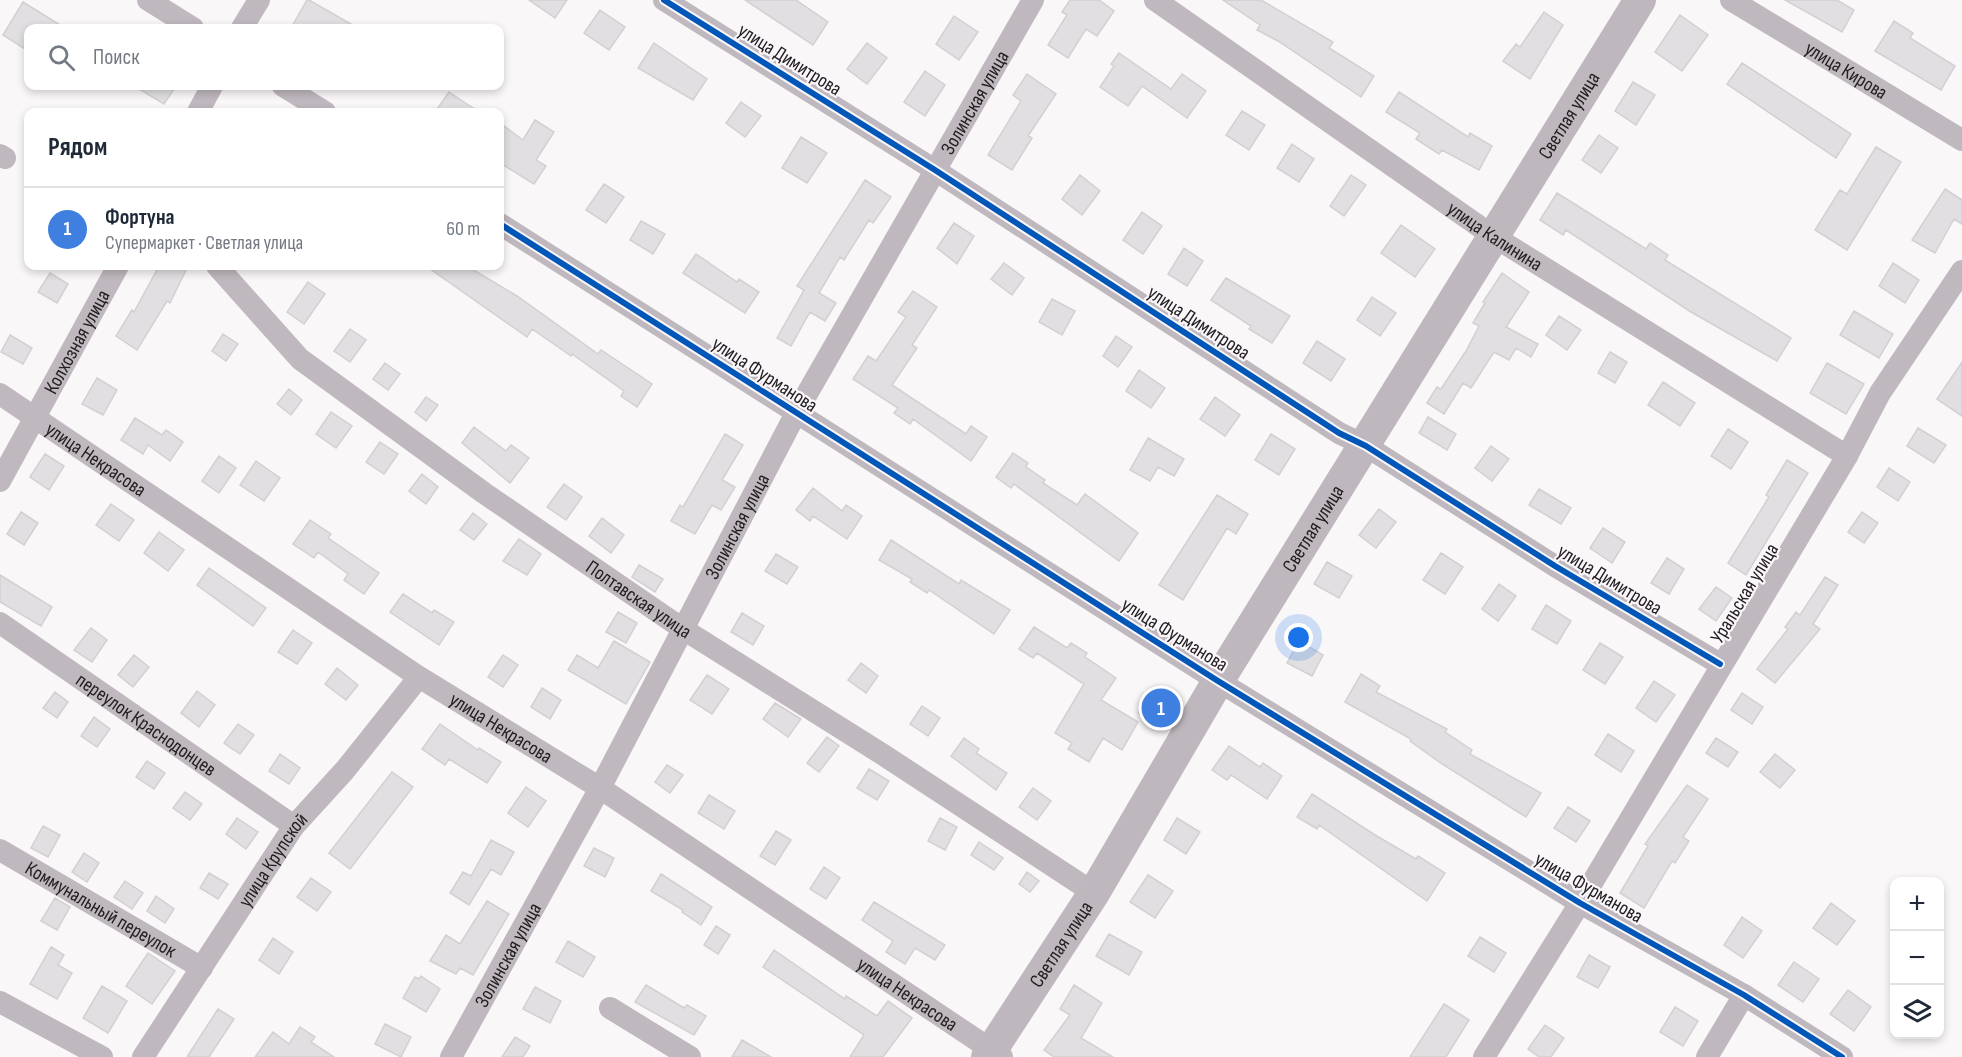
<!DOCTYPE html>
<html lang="ru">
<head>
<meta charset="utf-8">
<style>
  body { margin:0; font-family:"Sofia Sans Condensed",sans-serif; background:#f2f2f3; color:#1f2937 }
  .controls { position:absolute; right:18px; bottom:18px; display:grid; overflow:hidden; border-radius:12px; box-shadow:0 3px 9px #0003 }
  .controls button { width:54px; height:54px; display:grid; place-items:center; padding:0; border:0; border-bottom:2px solid #e0e1e3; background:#fff; color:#1f2937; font:30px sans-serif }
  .you { position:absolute; left:1299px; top:638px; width:21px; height:21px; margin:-15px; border:4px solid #fff; border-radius:50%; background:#1a73e8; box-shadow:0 0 0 9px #1a73e833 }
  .badge { display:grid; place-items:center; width:39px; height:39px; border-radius:50%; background:#6e6b6d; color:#fff; font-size:20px; font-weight:700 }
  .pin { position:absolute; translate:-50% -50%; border:3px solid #fff; box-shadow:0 2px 6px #0006 }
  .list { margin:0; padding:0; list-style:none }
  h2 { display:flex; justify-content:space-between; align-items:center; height:78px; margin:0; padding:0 24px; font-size:26px }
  h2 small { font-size:20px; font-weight:400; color:#747a83 }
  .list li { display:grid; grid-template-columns:39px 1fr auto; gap:18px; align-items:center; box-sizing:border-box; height:84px; padding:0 24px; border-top:2px solid #e0e1e3 }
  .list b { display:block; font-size:22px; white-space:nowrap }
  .list p { margin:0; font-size:20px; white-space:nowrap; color:#747a83 }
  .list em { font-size:20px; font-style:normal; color:#747a83 }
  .icon { flex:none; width:33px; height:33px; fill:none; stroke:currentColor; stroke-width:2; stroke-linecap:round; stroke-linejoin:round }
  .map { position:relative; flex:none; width:1962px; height:1057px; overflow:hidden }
  .search { position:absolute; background:#fff; box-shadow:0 3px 9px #0003; left:24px; top:24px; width:480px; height:66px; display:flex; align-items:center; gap:15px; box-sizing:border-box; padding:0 21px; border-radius:12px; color:#747a83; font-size:22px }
  .panel { position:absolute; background:#fff; box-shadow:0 3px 9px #0003; left:24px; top:108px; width:480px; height:162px; border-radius:12px }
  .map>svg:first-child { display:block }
</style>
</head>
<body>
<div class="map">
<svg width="1962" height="1057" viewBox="0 0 1962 1057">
  <rect width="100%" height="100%" fill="#faf7f9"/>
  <!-- building -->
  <path fill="#e1dfe1" stroke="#d2d0d1" stroke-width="1.5" d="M307,0H309L358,28H291Z
    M529,0H567L555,18Z
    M745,0H796L828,22L813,45Z
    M1070,0H1099L1114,11L1097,36L1086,29L1068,58L1048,45L1067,15L1062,12Z
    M1223,0H1261L1333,42L1329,48L1374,76L1361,97L1278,41L1257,30L1260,25Z
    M1785,0H1837L1854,10L1842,32Z
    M23,2L65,28H28V51L3,35Z
    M600,10L625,27L609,50L584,33Z
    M1544,12L1563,25L1530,79L1503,61L1516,44L1520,47Z
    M1680,15L1708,35L1682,71L1655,52Z
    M954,16L978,32L959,60L936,44Z
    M1894,21L1913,33L1910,38L1955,66L1941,90L1875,51Z
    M654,43L707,79L693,100L638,68Z
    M867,43L887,58L867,84L847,69Z
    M1119,53L1171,89L1182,74L1206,91L1187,118L1142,86L1128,106L1100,87L1114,66L1111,64Z
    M1742,63L1851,134L1836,158L1727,84Z
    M925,71L945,85L925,116L904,102Z
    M1027,74L1056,94L1028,136L1032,138L1012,170L988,155L1021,101L1013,95Z
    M1633,82L1655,95L1636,125L1615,111Z
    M134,86H176L164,104Z
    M449,92L479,112H435Z
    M1399,92L1468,137L1470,133L1492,146L1479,170L1442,150L1439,154L1416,139L1420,133L1386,112Z
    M741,102L761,116L745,137L726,123Z
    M1242,111L1265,125L1249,150L1226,135Z
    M535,120L554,132L536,160L546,166L534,184L500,163V123L523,140Z
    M1599,135L1618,148L1601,173L1582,160Z
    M801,137L827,153L807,183L782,168Z
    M1292,144L1314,159L1299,182L1277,168Z
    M1876,147L1901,162L1847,250L1815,230L1840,190L1847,194Z
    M1080,175L1100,191L1082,215L1062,199Z
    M1351,175L1366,185L1344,216L1330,206Z
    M865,180L891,197L873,223L869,220L844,260L840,257L819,293L836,303L825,321L810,312L791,346L777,338L804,290L797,286Z
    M604,184L624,197L606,223L586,210Z
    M1945,189L1962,200V224L1954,219L1935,253L1912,240Z
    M1557,193L1646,249L1650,243L1668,255L1665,260L1791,338L1777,361L1691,312L1566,230L1563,235L1540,220Z
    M1142,212L1162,226L1143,254L1123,240Z
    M641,221L665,234L653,254L630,240Z
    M954,223L974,236L957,264L937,248Z
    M1401,225L1435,249L1415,277L1381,253Z
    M1184,248L1203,261L1187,286L1168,274Z
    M696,254L737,282L739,279L759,292L745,313L683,273Z
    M1004,263L1024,278L1012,295L991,279Z
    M1893,263L1919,280L1905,303L1879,286Z
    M159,266H188L170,303L167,301L137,350L116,336L132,310L134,312Z
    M426,266H467L517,296L598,354L601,350L652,384L637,407L621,396L624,391L572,354L571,356L532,329L527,337Z
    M50,273L68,284L57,303L38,292Z
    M1502,273L1529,292L1506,327L1538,344L1531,357L1516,348L1509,360L1494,352L1471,388L1463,383L1444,414L1427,403L1437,387L1441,389L1466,351L1479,326L1473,323L1485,303L1483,302Z
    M1226,278L1290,316L1272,343L1249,329L1251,326L1211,300Z
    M308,282L325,294L304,324L287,312Z
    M913,291L937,307L912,345L917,348L892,385L966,434L971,426L987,437L971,461L913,419L910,424L894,413L898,408L853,379L868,356L876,361L906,317L898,312Z
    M1372,297L1396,313L1380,336L1357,320Z
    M1052,299L1075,311L1062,335L1039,322Z
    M1854,311L1893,334L1879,358L1840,335Z
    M1559,316L1581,330L1567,350L1546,335Z
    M350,329L366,340L350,362L334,351Z
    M223,334L238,344L226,361L212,351Z
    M10,335L32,348L23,364L1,352Z
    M1116,336L1132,347L1118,367L1103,356Z
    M1317,341L1345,359L1331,381L1303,363Z
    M1610,352L1627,362L1615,383L1598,373Z
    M1962,362V416L1937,399Z
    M385,363L400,374L388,390L373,379Z
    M1827,363L1864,384L1846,414L1810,393Z
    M1139,370L1165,388L1151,408L1126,391Z
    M97,378L117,390L103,415L82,404Z
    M1663,382L1695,403L1680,426L1648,405Z
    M289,389L302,400L291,415L277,404Z
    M426,397L438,405L426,421L415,412Z
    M1215,397L1240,415L1225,436L1200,419Z
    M331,412L352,426L336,448L316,434Z
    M1428,417L1456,434L1447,450L1419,433Z
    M135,418L162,435L166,430L183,442L170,461L148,445L143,454L121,440Z
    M474,427L506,451L511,445L529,458L510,483L462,443Z
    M1918,428L1946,445L1934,463L1907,446Z
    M1728,429L1748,442L1731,469L1711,456Z
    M725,434L743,445L722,480L735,487L721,510L712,505L695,534L671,521L680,505L683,507Z
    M1271,434L1295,449L1279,475L1255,460Z
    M1148,438L1184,459L1174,476L1158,467L1150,481L1130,470Z
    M380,442L398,454L384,474L366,462Z
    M1491,446L1509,459L1492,481L1475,468Z
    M1013,453L1028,463L1026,467L1045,480L1043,483L1077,505L1085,494L1138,533L1119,561L1014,484L1011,488L996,477Z
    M45,454L64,466L49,490L30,477Z
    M219,456L236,468L219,493L202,481Z
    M1787,460L1808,473L1746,575L1728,563L1769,497L1766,495Z
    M256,461L280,478L264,501L240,485Z
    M1889,468L1910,482L1898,501L1877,487Z
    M422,474L438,487L426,504L409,491Z
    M564,484L582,497L566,520L547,507Z
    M813,488L842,511L846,505L862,516L847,539L813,516L810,521L796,510Z
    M1539,489L1571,508L1561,524L1529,505Z
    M1217,495L1248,514L1236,534L1227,528L1183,600L1159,585Z
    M111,504L134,520L119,541L96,525Z
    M1379,509L1396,522L1376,548L1359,535Z
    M21,512L38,523L24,545L7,534Z
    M1862,512L1878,523L1864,543L1848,532Z
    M473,513L487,524L474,540L460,530Z
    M602,518L624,535L611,553L589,536Z
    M310,520L331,534L328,538L379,573L364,594L344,580L348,574L318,552L314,558L293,544Z
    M1603,528L1625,542L1612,563L1590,548Z
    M159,532L184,550L168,571L144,553Z
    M519,539L541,554L527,575L503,561Z
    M891,540L959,584L961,580L1010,610L994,634L929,590L927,593L910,582L912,579L879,560Z
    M1441,553L1463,567L1445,594L1423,580Z
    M776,554L798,567L787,584L765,571Z
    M1667,558L1684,569L1669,594L1651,583Z
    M1327,562L1352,576L1339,598L1314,584Z
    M639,565L663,579L655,592L632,577Z
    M209,568L266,608L253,626L197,585Z
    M0,575L52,607L41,626L0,602Z
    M1825,577L1838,585L1813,624L1820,629L1775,683L1757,669L1788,629L1785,627L1796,612L1800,615Z
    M1499,584L1516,596L1498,621L1482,609Z
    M1716,587L1732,598L1716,621L1699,609Z
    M403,594L432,613L434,610L454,622L439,645L390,612Z
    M1546,605L1571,621L1557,644L1532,629Z
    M618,612L637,623L626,643L606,632Z
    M742,613L764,626L753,645L731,632Z
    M1034,627L1067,648L1071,643L1087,653L1085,657L1116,678L1101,700L1138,722L1122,750L1103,738L1089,762L1068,749L1072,743L1055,733L1084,684L1037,653L1033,658L1019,649Z
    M91,628L107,640L92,662L74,650Z
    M293,630L312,643L297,664L278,652Z
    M614,641L650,662L626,704L568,670L577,655L598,668Z
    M1299,641L1323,655L1312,676L1287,663Z
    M1600,643L1623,657L1605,684L1583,670Z
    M134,655L149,667L133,687L118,675Z
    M503,655L518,665L503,687L488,677Z
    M861,663L878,676L866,693L848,680Z
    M337,668L358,685L346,700L325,684Z
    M1361,674L1380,686L1376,692L1447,729L1445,732L1472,750L1470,754L1541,793L1526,817L1442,764L1410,741L1411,739L1345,702Z
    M707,675L729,689L712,714L690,700Z
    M1654,681L1675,695L1656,722L1636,708Z
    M542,688L561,700L550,719L531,707Z
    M197,691L215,705L199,727L181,713Z
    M55,692L68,702L57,718L43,708Z
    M1152,692L1174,705L1160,727L1139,713Z
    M1742,693L1763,707L1752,724L1731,710Z
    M775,703L801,719L788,737L763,719Z
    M922,706L940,718L928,736L910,724Z
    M94,717L110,729L97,747L81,736Z
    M238,724L254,735L240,754L224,743Z
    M440,724L478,750L479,748L501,762L487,783L449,759L445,765L422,749Z
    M1608,734L1634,751L1621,772L1595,755Z
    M827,737L839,746L819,772L807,763Z
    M964,738L979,749L976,753L1007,773L996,790L951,756Z
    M1716,738L1738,752L1728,767L1706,753Z
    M1229,746L1260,767L1263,763L1282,776L1267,799L1231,775L1227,780L1212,770Z
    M280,754L300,768L289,784L269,771Z
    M1775,754L1795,770L1780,788L1760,772Z
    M147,761L165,773L154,789L136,777Z
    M667,765L683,775L670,793L655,782Z
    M869,769L889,781L877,800L857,788Z
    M392,772L413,787L350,869L329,853Z
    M1687,785L1708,799L1683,837L1689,841L1675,863L1672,861L1644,908L1620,893L1648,846L1645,844Z
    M526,787L546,801L528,827L508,813Z
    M1033,788L1051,801L1037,820L1019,807Z
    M185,792L202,804L190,820L173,808Z
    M1312,794L1375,835L1416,859L1418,856L1445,873L1427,901L1319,825L1317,829L1297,817Z
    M709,795L735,811L724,829L698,813Z
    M1568,807L1590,821L1576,842L1554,828Z
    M237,818L258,832L246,849L226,834Z
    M940,818L957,827L945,850L928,841Z
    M1177,818L1200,832L1186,854L1164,840Z
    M43,826L60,835L48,857L31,848Z
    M776,831L791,840L775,865L760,856Z
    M491,840L514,852L501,875L491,869L469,905L450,893L463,872L471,876Z
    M979,842L1003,858L994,870L971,855Z
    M594,848L614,858L605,877L584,866Z
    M84,853L99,863L87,882L72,872Z
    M824,867L840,878L826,899L810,889Z
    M1027,872L1039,881L1030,892L1019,884Z
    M209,873L228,884L218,899L200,888Z
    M661,874L712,907L701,925L682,912L683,910L651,891Z
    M1148,875L1173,891L1155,918L1130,902Z
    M311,878L331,892L317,911L297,897Z
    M125,881L143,893L132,909L114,897Z
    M156,896L174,909L165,923L147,911Z
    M55,898L70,907L57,930L41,921Z
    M487,901L509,914L473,975L460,968L456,974L430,961L446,935L460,944Z
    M874,902L945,945L935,960L915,948L905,964L886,952L893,941L862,920Z
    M1831,903L1855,921L1837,945L1813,928Z
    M1742,917L1762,931L1743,958L1724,945Z
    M716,926L730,935L718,954L704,945Z
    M1109,934L1142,952L1129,975L1096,956Z
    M1480,937L1506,953L1494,972L1468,956Z
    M273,938L293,952L279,974L259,960Z
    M568,941L595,957L583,977L556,962Z
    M51,947L64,955L58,965L72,973L57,999L30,984Z
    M774,950L845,999L846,996L877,1016L888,1001L912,1018L883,1057H850L864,1035L763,967Z
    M148,953L175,971L152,1004L126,986Z
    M1589,955L1610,967L1598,988L1577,977Z
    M1794,962L1819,979L1803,1002L1778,985Z
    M421,976L440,989L426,1012L403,998L415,977L419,979Z
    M646,985L684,1008L687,1005L706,1016L694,1035L635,1002Z
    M1074,985L1102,1003L1081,1038L1113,1057H1054L1044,1050L1070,1015L1060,1009Z
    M102,986L127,1001L108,1033L83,1018Z
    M535,987L561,1001L550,1023L523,1009Z
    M1848,990L1871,1007L1854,1031L1830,1014Z
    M1444,1004L1469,1020L1446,1057H1410Z
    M1675,1007L1698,1021L1683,1046L1660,1032Z
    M218,1009L234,1019L209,1057H187Z
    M385,1024L411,1037L401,1057L375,1044Z
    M1545,1025L1564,1038L1551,1057H1539L1528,1049Z
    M300,1027L315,1037L311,1042L334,1057H255L273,1032L289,1044Z
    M515,1037L530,1046L523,1057H502Z
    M742,1040L771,1057H732Z"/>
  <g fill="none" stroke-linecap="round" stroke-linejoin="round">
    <!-- minor -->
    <g stroke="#bfb8be" stroke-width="22">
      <path d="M148,0L193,28"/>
      <path d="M664,0L935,170L1339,433L1366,446L1555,566L1720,664"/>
      <path id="s1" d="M1155,0L1493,236L1847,456"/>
      <path id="s2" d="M1731,0L1962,140"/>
      <path d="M242,28L259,0"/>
      <path d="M283,86L325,112"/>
      <path d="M198,112L212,86"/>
      <path d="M0,155L5,158"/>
      <path d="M500,224L1218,681L1580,903L1744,995L1842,1057"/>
      <path id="s3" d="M217,266L300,359L484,493L683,629L882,754L1094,893"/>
      <path id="s4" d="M0,394L419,677L600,788L1002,1057"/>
      <path id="s5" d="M0,481L118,266"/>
      <path id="s6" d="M0,623L294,826"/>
      <path id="s7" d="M0,850L202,968"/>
      <path d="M0,1002L102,1057"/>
      <path d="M610,1008L690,1057"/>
      <path id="s8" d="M143,1057L294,826L345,770L419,677"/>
      <path id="s9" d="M451,1057L600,788L796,413L1033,0"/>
      <path d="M1484,1057L1580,903L1847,456L1880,393L1962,271"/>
      <path d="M1707,1057L1744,995"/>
    </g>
    <!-- secondary -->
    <path stroke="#beb7bd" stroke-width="32" id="s10" d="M987,1057L1094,893L1218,681L1640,0"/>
    <!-- cycleway casing -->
    <g stroke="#fbf6fa" stroke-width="10">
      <path id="cycleway" d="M664,0L935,170L1339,433L1366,446L1555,566L1720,664
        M500,224L1218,681L1580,903L1744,995L1842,1057"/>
    </g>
    <!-- cycleway -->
    <use href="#cycleway" stroke="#0057b8" stroke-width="6"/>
  </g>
  <g text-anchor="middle" stroke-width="4.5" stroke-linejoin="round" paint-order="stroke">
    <!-- street labels -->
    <g font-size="20" fill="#222022" stroke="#fbf6fa">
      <text transform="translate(790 59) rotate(32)" y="7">улица Димитрова</text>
      <text dy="7" stroke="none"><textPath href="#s2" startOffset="135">улица Кирова</textPath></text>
      <text dy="7" stroke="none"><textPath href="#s9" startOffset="1089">Золинская улица</textPath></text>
      <text dy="7" stroke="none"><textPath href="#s10" startOffset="1107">Светлая улица</textPath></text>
      <text dy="7" stroke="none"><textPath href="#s1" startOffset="414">улица Калинина</textPath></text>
      <text transform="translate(1199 322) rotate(33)" y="7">улица Димитрова</text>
      <text dy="7" stroke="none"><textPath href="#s5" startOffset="159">Колхозная улица</textPath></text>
      <text transform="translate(765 374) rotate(33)" y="7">улица Фурманова</text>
      <text dy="7" stroke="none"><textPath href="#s4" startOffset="116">улица Некрасова</textPath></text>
      <text dy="7" stroke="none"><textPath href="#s9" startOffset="603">Золинская улица</textPath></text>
      <text dy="7" stroke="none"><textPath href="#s10" startOffset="621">Светлая улица</textPath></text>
      <text transform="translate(1610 579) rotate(31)" y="7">улица Димитрова</text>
      <text transform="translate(1744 593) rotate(-59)" y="7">Уральская улица</text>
      <text dy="7" stroke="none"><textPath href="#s3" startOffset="540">Полтавская улица</textPath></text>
      <text transform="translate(1175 634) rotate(32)" y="7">улица Фурманова</text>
      <text dy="7" stroke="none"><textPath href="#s6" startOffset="178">переулок Краснодонцев</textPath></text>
      <text dy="7" stroke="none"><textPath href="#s4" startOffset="602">улица Некрасова</textPath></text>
      <text dy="7" stroke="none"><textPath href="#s8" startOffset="236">улица Крупской</textPath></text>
      <text transform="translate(1589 887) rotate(30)" y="7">улица Фурманова</text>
      <text dy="7" stroke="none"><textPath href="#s7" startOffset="117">Коммунальный переулок</textPath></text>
      <text dy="7" stroke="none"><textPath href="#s10" startOffset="135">Светлая улица</textPath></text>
      <text dy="7" stroke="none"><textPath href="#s9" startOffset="117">Золинская улица</textPath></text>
      <text dy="7" stroke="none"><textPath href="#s4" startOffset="1088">улица Некрасова</textPath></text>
    </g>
  </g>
</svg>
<div class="controls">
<button>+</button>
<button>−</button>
<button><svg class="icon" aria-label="layers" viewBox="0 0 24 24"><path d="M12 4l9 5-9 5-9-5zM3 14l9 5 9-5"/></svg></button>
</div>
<div class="you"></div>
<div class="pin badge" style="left:1161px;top:708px;background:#3f7fe0">1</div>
<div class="search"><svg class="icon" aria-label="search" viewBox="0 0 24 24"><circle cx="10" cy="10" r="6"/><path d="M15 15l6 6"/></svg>Поиск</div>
<section class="panel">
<h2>Рядом<small></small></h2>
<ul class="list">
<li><span class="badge" style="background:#3f7fe0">1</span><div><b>Фортуна</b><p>Супермаркет · Светлая улица</p></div><em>60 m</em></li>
</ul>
</section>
</div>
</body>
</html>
